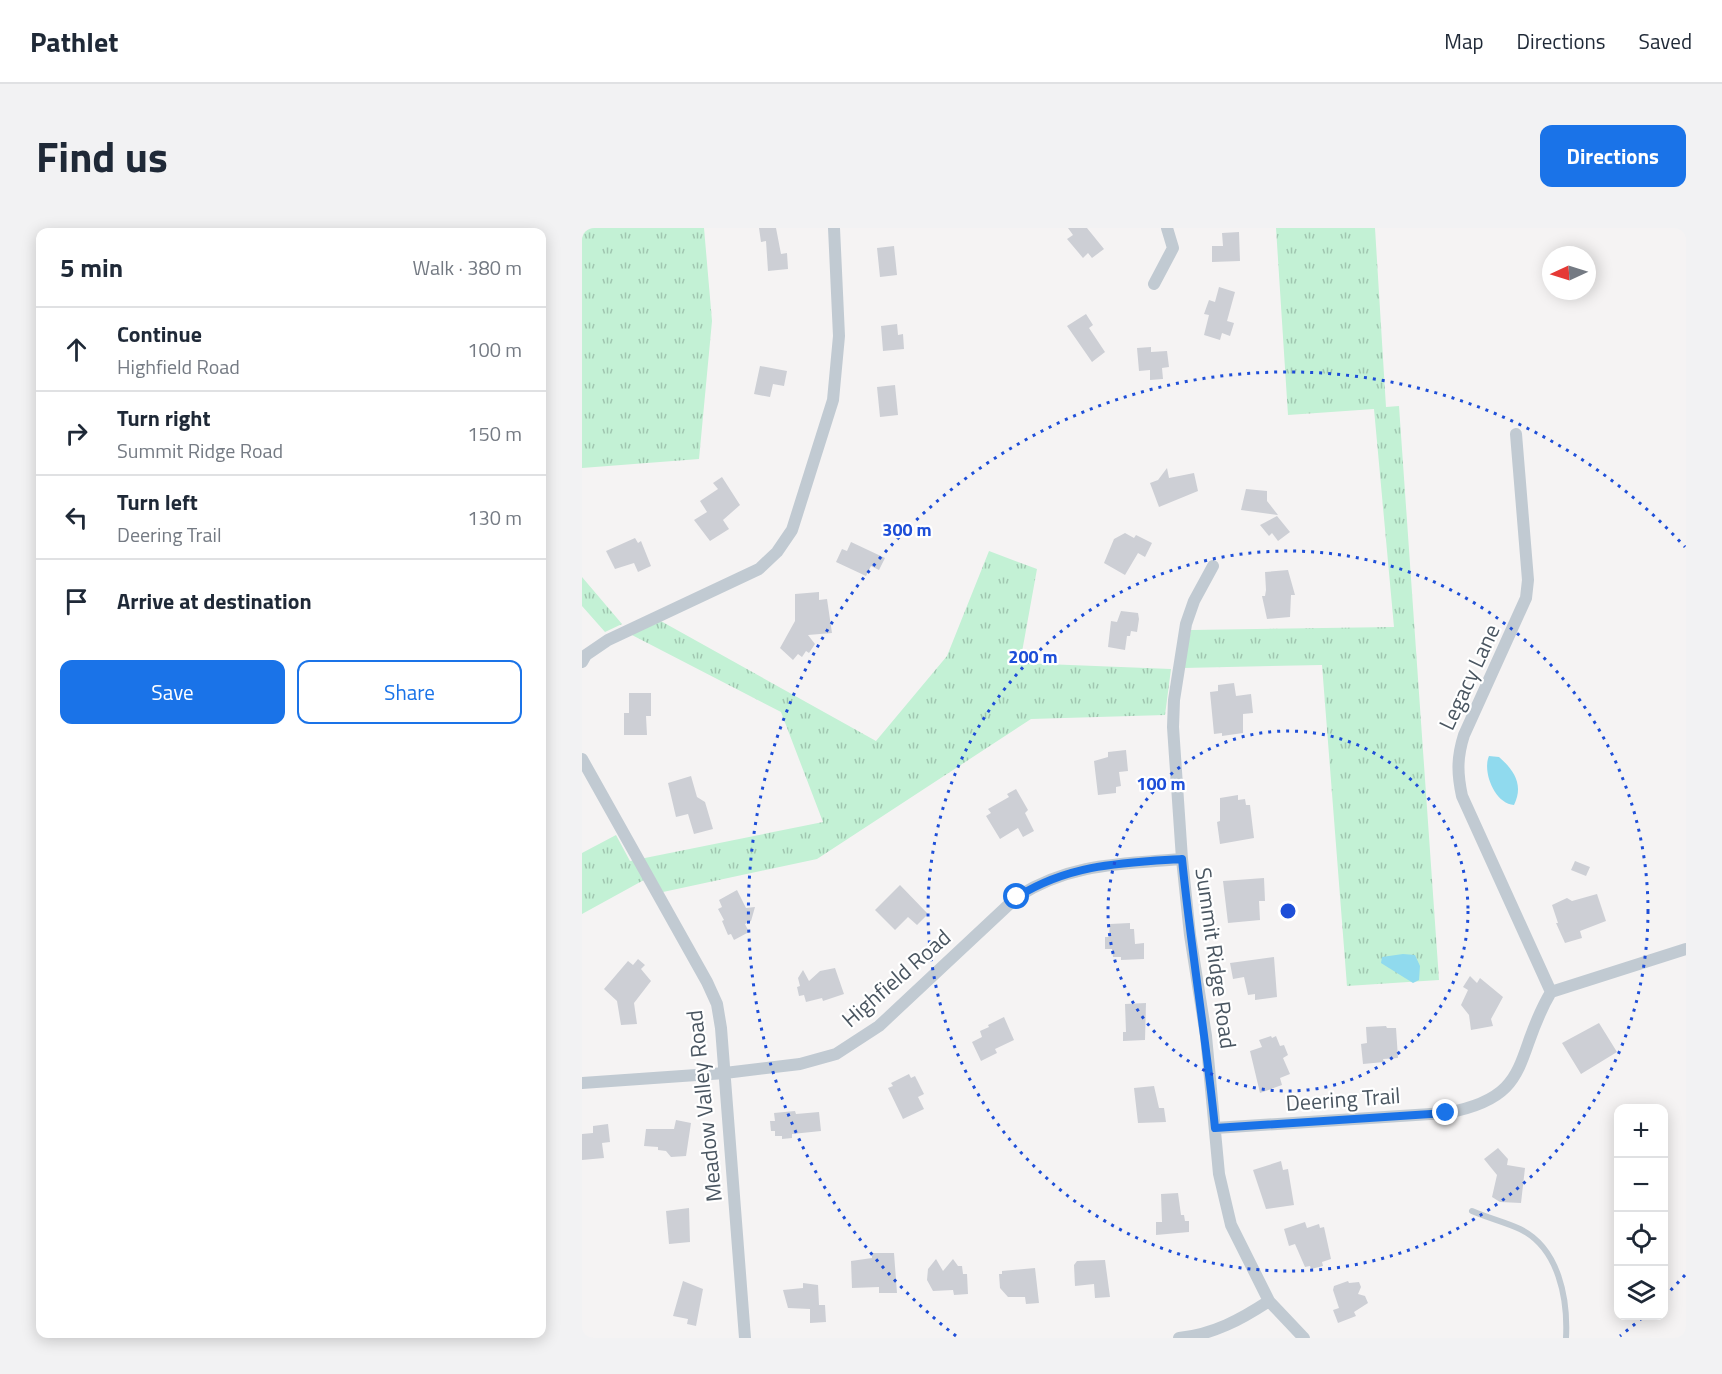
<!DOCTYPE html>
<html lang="en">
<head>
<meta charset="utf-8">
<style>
  body { margin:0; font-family:"Titillium Web",sans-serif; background:#f2f2f3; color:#1f2937 }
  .controls { position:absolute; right:18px; bottom:18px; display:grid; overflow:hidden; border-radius:12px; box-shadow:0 3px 15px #0003 }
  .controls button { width:54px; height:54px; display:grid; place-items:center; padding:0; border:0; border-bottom:2px solid #e0e1e3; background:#fff; color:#1f2937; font:30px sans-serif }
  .compass { position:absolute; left:960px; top:18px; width:54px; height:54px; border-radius:50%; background:#fff; box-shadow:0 3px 15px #0003; rotate:266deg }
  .stop { position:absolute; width:18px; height:18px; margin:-14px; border:4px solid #1a73e8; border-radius:50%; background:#fff }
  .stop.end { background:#1a73e8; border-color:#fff; box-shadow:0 2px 6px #0008 }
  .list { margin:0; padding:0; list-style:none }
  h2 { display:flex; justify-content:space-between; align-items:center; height:78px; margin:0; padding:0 24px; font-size:26px }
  h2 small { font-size:20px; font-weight:400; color:#747a83 }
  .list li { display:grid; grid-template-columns:39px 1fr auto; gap:18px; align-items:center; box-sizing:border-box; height:84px; padding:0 24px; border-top:2px solid #e0e1e3 }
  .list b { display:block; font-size:22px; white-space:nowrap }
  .list p { margin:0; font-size:20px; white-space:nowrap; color:#747a83 }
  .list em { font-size:20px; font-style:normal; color:#747a83 }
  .actions { display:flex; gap:12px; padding:18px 24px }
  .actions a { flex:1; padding:14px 0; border:2px solid #1a73e8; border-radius:12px; text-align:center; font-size:21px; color:#1a73e8 }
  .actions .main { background:#1a73e8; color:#fff }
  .icon { flex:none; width:33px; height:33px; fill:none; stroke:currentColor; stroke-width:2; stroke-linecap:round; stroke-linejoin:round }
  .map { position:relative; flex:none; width:1104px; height:1110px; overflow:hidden; border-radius:12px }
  header { display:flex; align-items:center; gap:36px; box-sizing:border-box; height:84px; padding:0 30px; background:#fff; border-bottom:2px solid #e0e1e3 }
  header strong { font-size:28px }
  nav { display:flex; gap:33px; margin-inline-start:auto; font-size:21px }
  .intro { display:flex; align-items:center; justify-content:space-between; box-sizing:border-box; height:144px; padding:0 36px }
  h1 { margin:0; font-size:42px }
  .button { padding:15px 27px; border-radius:12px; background:#1a73e8; color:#fff; font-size:21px; font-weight:700 }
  main { display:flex; gap:36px; padding:0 36px }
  aside { flex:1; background:#fff; border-radius:12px; box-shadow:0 3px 15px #0003 }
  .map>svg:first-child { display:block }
</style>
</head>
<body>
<header>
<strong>Pathlet</strong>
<nav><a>Map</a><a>Directions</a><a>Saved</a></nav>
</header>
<div class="intro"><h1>Find us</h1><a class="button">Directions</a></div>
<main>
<aside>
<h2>5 min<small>Walk · 380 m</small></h2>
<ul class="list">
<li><svg class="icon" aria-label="ahead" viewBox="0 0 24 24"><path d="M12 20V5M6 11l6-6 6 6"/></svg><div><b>Continue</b><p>Highfield Road</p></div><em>100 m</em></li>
<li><svg class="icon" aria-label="right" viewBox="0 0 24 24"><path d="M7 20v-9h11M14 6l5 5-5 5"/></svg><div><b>Turn right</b><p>Summit Ridge Road</p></div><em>150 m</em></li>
<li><svg class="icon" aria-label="left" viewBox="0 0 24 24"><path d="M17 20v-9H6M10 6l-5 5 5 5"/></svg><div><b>Turn left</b><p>Deering Trail</p></div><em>130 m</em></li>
<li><svg class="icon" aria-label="arrive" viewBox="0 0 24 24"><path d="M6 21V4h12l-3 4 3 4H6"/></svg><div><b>Arrive at destination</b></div></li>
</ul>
<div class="actions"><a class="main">Save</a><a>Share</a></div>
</aside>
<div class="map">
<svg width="1104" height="1110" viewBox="0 0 1104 1110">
  <defs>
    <pattern id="grass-tufts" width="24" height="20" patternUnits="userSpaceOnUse" patternTransform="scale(1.5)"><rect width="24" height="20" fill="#c3f1d5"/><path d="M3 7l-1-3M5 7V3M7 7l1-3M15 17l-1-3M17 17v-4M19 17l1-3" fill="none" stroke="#a0c6b0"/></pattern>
  </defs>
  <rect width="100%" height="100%" fill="#f5f3f3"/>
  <!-- grass -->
  <path fill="url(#grass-tufts)" d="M0,0H122L130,93L117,231L0,240Z
    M694,0H793L804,179L817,178L857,752L765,758L740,437L601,440L609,402L812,399L792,181L706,187Z
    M407,323L455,341L438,435L589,441L583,487L449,491L235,631L81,664L71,647L0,686V625L34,607L48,633L241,594L199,484L48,406L77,392L294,513L365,428Z
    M0,349L40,396L23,404L0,378Z"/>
  <!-- water -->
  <path fill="#90daee" d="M907,528L917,529C932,542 942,557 932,577C913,576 900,544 907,528Z
    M821,726L833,727L838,738L837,752L831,755L799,735L800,729Z"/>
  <!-- building -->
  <path fill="#cdcfd5" d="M177,0H194L199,26L205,25L206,41L186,43L184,13L179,14Z
    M486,0H505L522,21L510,30L506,25L501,30L485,11L491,7Z
    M657,4L658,33L630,34V18H641L640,5Z
    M312,18L315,47L298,49L295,20Z
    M637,59L653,64L645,93L652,95L648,108L640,105L638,112L622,107L627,87L622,86L627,72L633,74Z
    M504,86L511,97L507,100L523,124L510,134L485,98Z
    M315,96L316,107L321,106L322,121L301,123L299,98Z
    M569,119V124L585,123L587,139L580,140L581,151L568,152V142L557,143L555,120Z
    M178,138L205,143L202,158L191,156L188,169L172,166Z
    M313,157L316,187L298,189L295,159Z
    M585,240L587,250L612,245L616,263L577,279L568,255L576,252Z
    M140,249L158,277L141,292L147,301L128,313L112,292L125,284L118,273L136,261L131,255Z
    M664,261L685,263V273L696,287L659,282Z
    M695,288L708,304L696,313L690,305L687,308L678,297Z
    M543,305L552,310L554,307L570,315L563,329L556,325L543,347L522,335L532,311Z
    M53,310L56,315L59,313L69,338L56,344L52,335L33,341L24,323Z
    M269,314L303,330L297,342L289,338L284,348L254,334L260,321L265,323Z
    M706,342L713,367H709L708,389L685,391L680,368H683L684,362L683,344Z
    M237,364V372L245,371L250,405L226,407L233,416L227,425L224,423L220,429L216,426L211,432L198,420L213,393V366Z
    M539,383L556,385L557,391L555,404L549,403L548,408H545L543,422L526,419L529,393L535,394Z
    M652,455L654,468L669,466L671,485L661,486V505L640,508V505L632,506L628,464L636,463V457Z
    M47,465H69V488H64L65,507H42V485H47Z
    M544,522L546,543L537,544L539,558L534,559V565L516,567L512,533L526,529V524Z
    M109,548L115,569L123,574L131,601L112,606L106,586L94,589L86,555Z
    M434,561L446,582L443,585L452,603L441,609L436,600L418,611L404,588L409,585L406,581L427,569L425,566Z
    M656,567V572L663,571L664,577H668L672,610L638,616L635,594L638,593V570Z
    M993,633L1008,639L1004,648L989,642Z
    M682,650L683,673H677L678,692L646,695L641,653Z
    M318,657L346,686L335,697L326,689L313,702L293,682Z
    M155,662L164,680L173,679L169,693L163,696L167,704L152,712L149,706L146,707L140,693L142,692L136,681L140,679L137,672Z
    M1015,666L1024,693L998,703L1000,710L983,715L974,695H976L970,677L985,670L990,673Z
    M548,695V701H552L553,716L562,715V731L539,732V729H531L530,721H523V709H527L528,696Z
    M692,729L695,769L673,772V766L666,767L662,749L651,751L648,735Z
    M56,731L63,737L59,741L69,753L52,775L55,796L39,797L35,773L22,761L46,733L51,737Z
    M253,740L262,766L241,773L240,770L224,774L222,767L217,768L215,759L218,758L216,750L221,742L227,753L238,743Z
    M888,748L895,755L898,750L921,769L909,791L911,798L889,802L887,787L879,777L886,762L881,759Z
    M564,775L563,812L541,813V804H544L543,776Z
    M422,789L432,812L413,821L415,825L399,833L390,814L400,809L398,803L407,799L406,797Z
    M1017,795L1035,824L999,846L980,815Z
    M804,798L805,800H814L816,830L801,831L802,834L781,836L779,816L785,815L784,799Z
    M689,808L690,810L694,808L698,818L702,817L706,827L701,830L708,846L698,850L700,857L678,865L668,823L680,819L677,812Z
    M327,846L329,850L333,848L342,866L336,869L342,881L321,891L306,860L311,858L309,855Z
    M572,858L577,880H582L584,894L556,895L552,860Z
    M213,883L214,886L237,884L239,903L210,906V910L200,911V908H193V903H189L188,893H193L192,885Z
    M94,892L109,895L104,928L89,929L84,923L76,922V919L62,918L64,901H92Z
    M26,896L28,914L20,915L22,930L0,932V906L11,905V898Z
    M916,920L926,931L925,937L943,940L939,975L918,974L910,969L915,947L902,931Z
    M699,933L701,942L706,941L712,977L684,981L671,942Z
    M596,965L599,987H602L603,993H607V1004L574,1007V994H580L579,966Z
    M107,980L108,1014L87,1016L84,983Z
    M723,994L725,1000L737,996L738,1000L742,999L749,1031L740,1034L741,1038L729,1041L728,1038L723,1039L713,1016L707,1018L702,1001Z
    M290,1025H312L315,1065H297V1059L270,1060L269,1033L290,1030Z
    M354,1031L361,1043L371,1031L376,1038H380L381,1046H385L386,1066L372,1067L371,1062L351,1063L345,1052L346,1041Z
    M523,1032L528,1069L513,1070L512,1056L493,1058L492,1037L495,1033Z
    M453,1040L457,1075L444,1076L443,1069H426L418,1060L417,1046H420V1043Z
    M101,1053L121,1061L114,1098L105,1096L106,1091L91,1088Z
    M766,1053L767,1055L777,1054L779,1059L776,1066L783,1068L786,1075L772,1084L774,1088L756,1095L751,1082L757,1080L751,1062L752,1058Z
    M221,1055L236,1057L237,1077H243L244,1094L228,1095V1081L206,1080L201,1062L221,1060Z"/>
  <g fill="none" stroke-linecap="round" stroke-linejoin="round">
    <!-- lane -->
    <path stroke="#c1cad2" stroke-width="6" d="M890,983C906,990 923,994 938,1001C977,1020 986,1071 984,1110"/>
    <!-- street -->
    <path stroke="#c1cad2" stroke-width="12" d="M572,56L591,20L585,0
      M934,206L946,352L944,370L882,507C875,529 875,545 880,568L969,764
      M631,338L612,373L604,396L592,472L591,499L600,631L608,707L624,808L637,946L649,997L687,1073L722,1110
      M0,434L4,427L26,412L177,341L195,324L210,302L251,172L257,108L252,0
      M0,531L125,754L135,776L139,800L163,1110
      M0,855L143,845L218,836L254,826L297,798L435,669C488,635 539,636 600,631
      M633,900L864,885C953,869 931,827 969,764L1104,721
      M597,1110C632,1106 658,1092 687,1073"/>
  </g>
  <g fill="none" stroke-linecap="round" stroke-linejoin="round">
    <!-- route -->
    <path stroke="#1a73e8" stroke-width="8" d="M435,669C488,636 539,635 600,631C609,721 624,810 633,900L864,885"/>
  </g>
  <!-- distance rings -->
  <g fill="none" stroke="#1d4ed8" stroke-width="3" stroke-dasharray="3 6">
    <circle cx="706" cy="683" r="180"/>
    <circle cx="706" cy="683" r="360"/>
    <path d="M1103 1047A539 539 0 0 1 1084 1067M1060 1090A539 539 0 0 1 1038 1108M374 1108A539 539 0 1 1 1103 319"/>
  </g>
  <g text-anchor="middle" stroke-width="4.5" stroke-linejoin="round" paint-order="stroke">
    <!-- street labels -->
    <g font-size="22" fill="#4a5661" stroke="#fff">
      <text transform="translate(887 449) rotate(-65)" y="8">Legacy Lane</text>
      <text transform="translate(634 730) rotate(82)" y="8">Summit Ridge Road</text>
      <text transform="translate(314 750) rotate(-41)" y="8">Highfield Road</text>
      <text transform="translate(761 871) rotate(-4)" y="8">Deering Trail</text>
      <text transform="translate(122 878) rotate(-96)" y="8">Meadow Valley Road</text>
    </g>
  </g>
  <circle cx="706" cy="683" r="9" fill="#1d4ed8" stroke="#fff" stroke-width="3"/>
  <g font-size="18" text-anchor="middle" font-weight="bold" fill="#1d4ed8" stroke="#fff" stroke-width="4.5" stroke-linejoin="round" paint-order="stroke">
    <text x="325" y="308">300 m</text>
    <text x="451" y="435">200 m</text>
    <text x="579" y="562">100 m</text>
  </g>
</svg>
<div class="controls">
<button>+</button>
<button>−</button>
<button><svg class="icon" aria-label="locate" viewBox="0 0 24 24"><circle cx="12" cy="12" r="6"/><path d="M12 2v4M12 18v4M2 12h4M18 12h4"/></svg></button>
<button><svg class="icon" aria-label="layers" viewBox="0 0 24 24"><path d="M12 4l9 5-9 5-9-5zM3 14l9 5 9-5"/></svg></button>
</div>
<svg class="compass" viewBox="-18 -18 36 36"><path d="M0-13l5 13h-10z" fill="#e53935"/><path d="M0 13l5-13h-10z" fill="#747a83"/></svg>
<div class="stop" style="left:435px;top:669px"></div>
<div class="stop end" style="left:864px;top:885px"></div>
</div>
</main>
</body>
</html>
